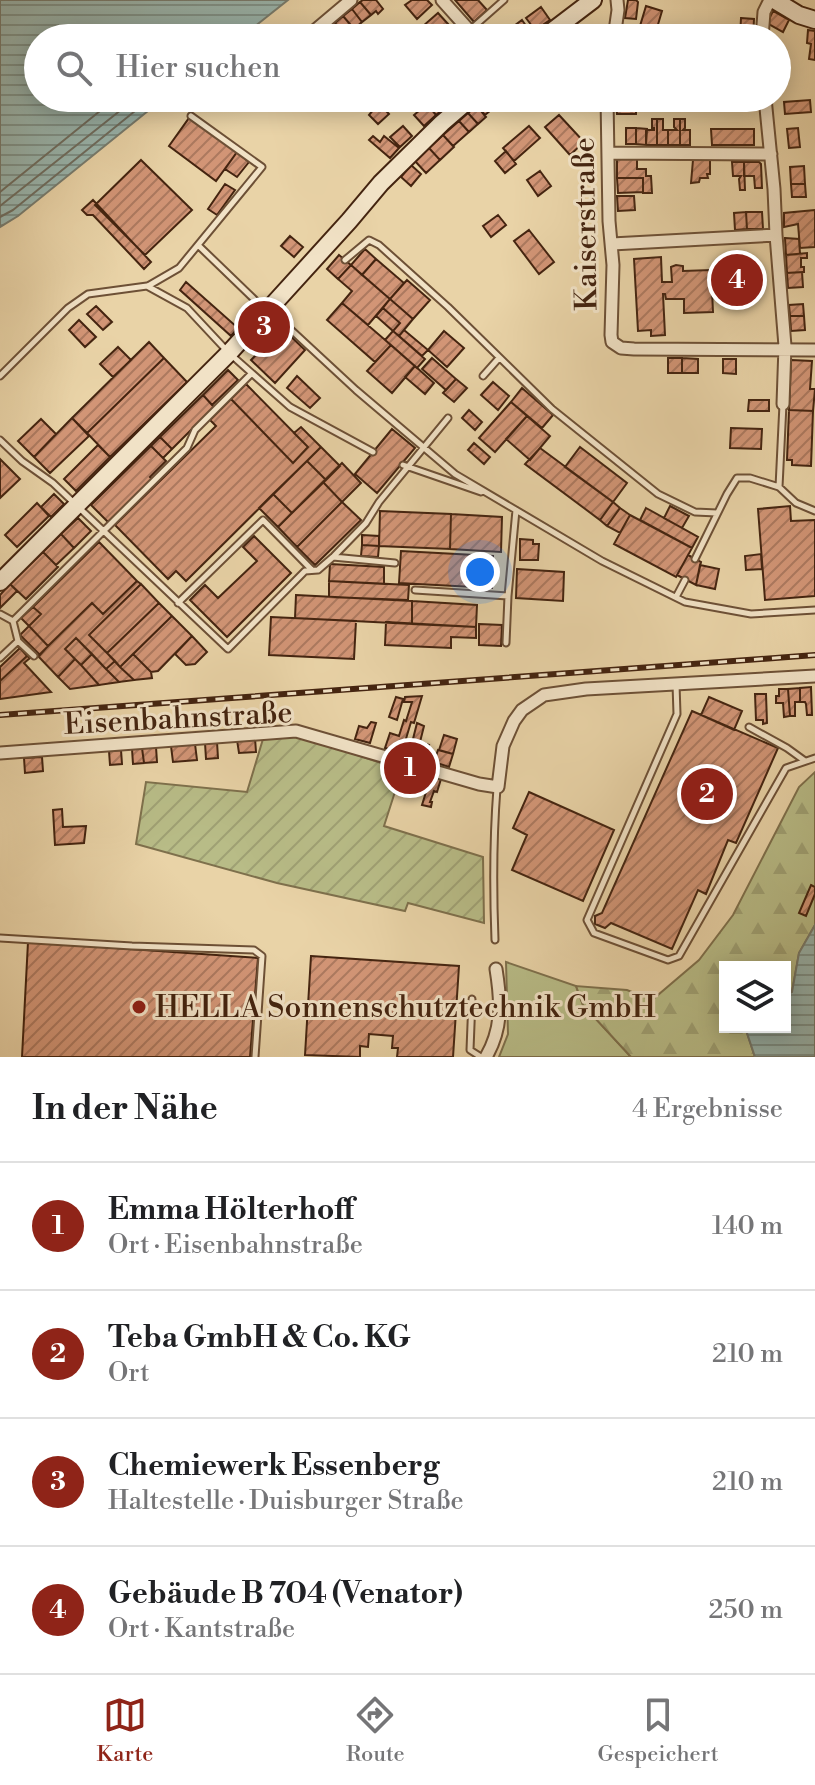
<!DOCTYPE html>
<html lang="de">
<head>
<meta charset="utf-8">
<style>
  body { margin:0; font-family:"Libre Bodoni",serif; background:#f2f2f2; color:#202124 }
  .controls { position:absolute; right:24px; bottom:24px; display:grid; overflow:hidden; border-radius:0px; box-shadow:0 4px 20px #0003 }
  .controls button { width:72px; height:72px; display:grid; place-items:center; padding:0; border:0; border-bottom:2px solid #e0e0e0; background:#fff; color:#202124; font:40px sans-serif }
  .you { position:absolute; left:480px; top:572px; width:28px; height:28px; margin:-20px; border:6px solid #fff; border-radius:50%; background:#1a73e8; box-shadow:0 0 0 12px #1a73e833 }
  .badge { display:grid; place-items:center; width:52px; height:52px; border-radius:50%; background:#8f2418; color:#fff; font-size:26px; font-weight:700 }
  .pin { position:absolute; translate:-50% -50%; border:4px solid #fff; box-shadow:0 2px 8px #0006 }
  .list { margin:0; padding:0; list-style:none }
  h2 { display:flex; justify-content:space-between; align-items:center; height:104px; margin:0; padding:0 32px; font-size:34px }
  h2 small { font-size:26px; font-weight:400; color:#757577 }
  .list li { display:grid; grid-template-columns:52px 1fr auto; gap:24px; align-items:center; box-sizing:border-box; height:128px; padding:0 32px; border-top:2px solid #e0e0e0 }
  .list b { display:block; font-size:30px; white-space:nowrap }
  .list p { margin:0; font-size:26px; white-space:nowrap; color:#757577 }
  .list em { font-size:26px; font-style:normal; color:#757577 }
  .icon { flex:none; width:44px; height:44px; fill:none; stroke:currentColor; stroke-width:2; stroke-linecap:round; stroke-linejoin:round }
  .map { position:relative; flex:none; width:815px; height:1057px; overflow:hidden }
  .search { position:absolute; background:#fff; box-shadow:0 4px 20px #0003; left:24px; right:24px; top:24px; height:88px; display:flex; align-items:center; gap:20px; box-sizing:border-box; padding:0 28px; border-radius:44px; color:#757577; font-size:30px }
  .sheet { height:616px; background:#fff }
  nav { display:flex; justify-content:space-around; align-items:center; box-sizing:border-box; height:112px; border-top:2px solid #e0e0e0; background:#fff; font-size:22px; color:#757577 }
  nav a { display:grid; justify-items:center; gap:4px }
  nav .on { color:#8f2418 }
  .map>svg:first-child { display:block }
</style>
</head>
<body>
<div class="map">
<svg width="815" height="1057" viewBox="0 0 815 1057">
  <defs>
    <pattern id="forest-firs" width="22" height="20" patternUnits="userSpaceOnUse" patternTransform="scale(2)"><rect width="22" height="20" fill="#b8bc87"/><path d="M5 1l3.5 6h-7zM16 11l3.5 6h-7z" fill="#9fa174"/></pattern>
    <pattern id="garden-furrows" width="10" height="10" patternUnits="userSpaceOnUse" patternTransform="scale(2)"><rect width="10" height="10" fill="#b8bc87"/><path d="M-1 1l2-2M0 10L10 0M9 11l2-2" fill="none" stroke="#9fa174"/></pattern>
    <pattern id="water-rules" width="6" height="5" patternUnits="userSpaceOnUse" patternTransform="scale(2)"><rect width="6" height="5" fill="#99b6af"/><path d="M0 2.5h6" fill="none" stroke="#7e948d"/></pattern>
    <pattern id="building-hatch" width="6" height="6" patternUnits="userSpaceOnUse" patternTransform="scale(2)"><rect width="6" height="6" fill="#d29576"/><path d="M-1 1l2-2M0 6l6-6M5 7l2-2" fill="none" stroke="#ac795f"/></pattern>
  </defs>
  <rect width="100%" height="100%" fill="#e9d3a7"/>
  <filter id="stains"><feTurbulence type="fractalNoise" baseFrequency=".0025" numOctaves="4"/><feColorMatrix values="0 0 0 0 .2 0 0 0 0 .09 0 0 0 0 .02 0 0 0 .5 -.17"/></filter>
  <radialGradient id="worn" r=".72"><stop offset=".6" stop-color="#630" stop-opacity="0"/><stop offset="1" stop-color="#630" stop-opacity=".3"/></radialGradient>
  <!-- green -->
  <path fill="#b8bc87" stroke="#7e704c" stroke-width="2" d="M506,962L576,986L583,1005L631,1057H499L508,1034Z"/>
  <!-- forest -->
  <path fill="url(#forest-firs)" stroke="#7e704c" stroke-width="2" d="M815,772V925L799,953L792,992L785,995V967H725V1027H745L755,1057H631L583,1005L576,986L627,990L652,1000L699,960L733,915L799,787Z"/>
  <!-- garden -->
  <path fill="url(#garden-furrows)" stroke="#7e704c" stroke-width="2" d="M297,735L402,770L384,826L483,857L484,923L408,903L405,911L277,883L136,844L146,782L247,792L263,739Z"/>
  <!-- water -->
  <path fill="url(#water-rules)" stroke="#777c6f" stroke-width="2" d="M0,0H288L240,38H38V98H164L18,216L0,227Z
    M815,925V1057H755L745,1027H785V995L792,992L799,953Z"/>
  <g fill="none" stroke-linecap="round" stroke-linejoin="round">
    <!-- shore -->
    <path stroke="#6e6d60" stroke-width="2" d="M0,192L116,98
      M0,206L136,98
      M0,217L13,210L151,98"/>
  </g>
  <!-- building -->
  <path fill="url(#building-hatch)" stroke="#442410" stroke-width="2" d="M363,0H376L383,9L378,14L376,11L371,15L360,2Z
    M412,0H427L432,5L417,19L405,5Z
    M455,0H478L487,10L474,22Z
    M628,0H636L638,2L636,19L625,18Z
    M360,2L371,15L362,22L352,9Z
    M646,6L662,11L654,38L637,36Z
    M541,7L550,20L535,30L526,18Z
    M352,9L362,22L354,29L343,16Z
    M773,11L789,20L783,32L767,23Z
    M438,13L448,24L432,37L423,26Z
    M343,16L355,30L347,37L335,23Z
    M741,18L754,19L753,38H740Z
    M522,20L531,33L525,38H517L510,29Z
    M335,23L345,35L342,38H332L326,31Z
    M448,24L458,36L455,38H433Z
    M808,30L815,31V60L809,59L811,44L807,43Z
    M374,98L389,114L378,124L369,115L374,109L369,104Z
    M434,98H442L448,105L436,115L427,104Z
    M486,98L495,107L485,115L477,106Z
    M636,100V114H617L616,101Z
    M810,100L811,112L785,114L784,102Z
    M427,104L436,115L424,126L414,115Z
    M477,106L486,117L478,124L468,113Z
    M468,113L478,124L469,132L459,121Z
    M559,115L584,142L570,155L545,127Z
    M189,118L237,152L216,181L169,146Z
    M652,119H657V145H646V130H654V128H652Z
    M657,119H663V130H668V145H657Z
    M674,119H680V145H668V130H677L674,127Z
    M680,119H685V128L683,130H690V145H680Z
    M459,121L469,132L453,146L443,135Z
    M403,126L412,136L400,147L390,137Z
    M529,126L540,138L514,161L503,148Z
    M626,128H636V144H626Z
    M636,128L647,129L646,145L636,144Z
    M798,128L800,147L789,148L787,129Z
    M711,129H754V145H712Z
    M443,135L454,147L440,160L429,148Z
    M373,136L380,142L384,136L399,148L390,158L369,140Z
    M429,148L440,160L426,173L415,161Z
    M506,151L516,164L505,173L495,161Z
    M237,152L249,162L237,177L225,169Z
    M617,159H637V169H646V176H651L652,193H643V178H617Z
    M141,160L192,210L145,255L95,205Z
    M693,160H710V174H707L708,178H700L699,182L691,183Z
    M732,162H744L745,190H740L739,179L741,176H733Z
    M744,162H759L761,164L762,188H755L754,176H744Z
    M411,165L421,174L411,186L401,177Z
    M804,166L805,184H791L790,167Z
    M540,171L551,186L538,196L527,180Z
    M617,178H643V192L618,193Z
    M225,184L235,190L217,215L208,209Z
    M791,184H805L806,197H792Z
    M617,196H634L635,210L618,211Z
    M93,200L151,262L144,269L93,215H87L82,210Z
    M815,210V247L800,248L798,224L784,227V213Z
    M746,212H762L763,229H747Z
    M746,212L747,229L735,230L734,213Z
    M498,215L506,225L491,237L483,226Z
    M529,230L554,262L539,274L514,241Z
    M290,236L303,247L294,257L281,246Z
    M785,238L799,239L800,254L786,255Z
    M365,249L376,259L362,275L351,265Z
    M807,253V258H801V267H804V272L787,273L786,255Z
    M339,255L351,265L338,279L327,269Z
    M661,257L662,282H672L671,267L676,265L683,266V271L711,270L713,312L684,313V299H666L665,294H663L665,335L651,336V330L638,331L634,259Z
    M376,259L404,283L390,299L362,275Z
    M755,261V266L759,265L760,278H755L756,282L741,283V297H734L733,283L718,284L717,263Z
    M351,265L390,299L368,325L342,303L352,291L338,279Z
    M802,272L803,287L788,288L787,273Z
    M407,280L430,300L413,319L390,299Z
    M186,282L238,328L231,336L180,290Z
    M390,299L413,319L399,336L393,331L400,323L383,308Z
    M342,303L391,345L375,362L327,320Z
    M803,304L804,316H790L789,305Z
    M96,306L112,322L103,330L87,314Z
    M383,308L400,323L393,331L376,316Z
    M790,316H804L805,330L791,331Z
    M79,320L96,337L85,347L69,330Z
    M282,328L305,350L275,383L251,360Z
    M404,330L428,350L422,356L399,336Z
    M393,331L425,359L417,368L385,340Z
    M444,331L464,348L447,367L428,350Z
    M149,342L164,358L87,433L72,418Z
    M391,345L415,366L392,393L367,371Z
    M118,347L131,360L113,377L100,364Z
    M164,358L187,382L110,457L87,433Z
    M432,358L456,379L446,390L422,369Z
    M668,358H682V373H668Z
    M682,358L698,359V373H682Z
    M723,359H736V374L723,373Z
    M791,360L812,361L810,389H815L813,411L789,410Z
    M415,366L434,383L425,394L405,377Z
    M228,370L238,380L212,405L203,395Z
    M297,376L320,398L310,408L287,388Z
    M456,379L467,388L454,402L443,393Z
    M493,382L509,396L498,410L481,395Z
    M246,384L308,447L293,463L231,399Z
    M522,388L553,415L542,428L511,402Z
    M203,395L214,407L172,449L160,437Z
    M231,399L293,463L308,447L294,433L301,427L321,447L186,581L176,571L168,579L115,525L216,426L210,420Z
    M749,400H769V411H748Z
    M511,402L527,416L495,452L479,438Z
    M469,410L482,422L475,430L462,418Z
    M789,410L813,411L811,466L792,465V460H787Z
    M527,416L550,436L530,460L506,439Z
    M72,418L89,436L50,473L34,457Z
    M41,419L56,434L34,457L18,441Z
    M731,428L762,429L761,449L730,448Z
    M392,429L415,448L377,493L355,474Z
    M160,437L172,449L163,458L151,446Z
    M474,443L490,457L484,464L468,450Z
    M98,445L110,457L76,491L64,479Z
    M151,446L166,461L150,477L152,479L108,522L91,505Z
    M321,447L340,466L326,480L307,461Z
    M580,447L627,483L613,502L565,467Z
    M540,448L613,502L600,520L525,464Z
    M0,459L20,479L0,498Z
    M307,461L326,480L292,513L273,494Z
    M342,463L361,483L342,502L323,482Z
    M323,482L342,502L297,547L278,527Z
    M54,494L64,504L51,517L41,507Z
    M273,494L292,513L278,527L259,508Z
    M342,502L361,520L315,565L297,547Z
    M613,502L620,508L607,526L600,520Z
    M37,503L49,516L17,547L5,535Z
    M670,506L689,516L682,528L664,518Z
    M790,506L791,521L815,520V596L765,600L758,509Z
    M620,508L630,515L620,533L607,526Z
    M646,508L698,537L692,548L640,520Z
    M380,511L451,514L450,549L379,546Z
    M451,514L502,517L501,552L450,549Z
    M630,515L692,548L676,577L614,544Z
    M78,518L91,531L74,548L61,534Z
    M61,534L74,548L56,565L43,552Z
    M362,535L379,536V546L362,545Z
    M254,536L291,573L227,637L190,600L205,585L218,598L257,561L243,547Z
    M520,539L533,540V544H539L538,560H520Z
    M99,542L137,581L103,614L92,603L48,646L29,626L41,614L33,607Z
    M362,545L379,546L378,557L361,556Z
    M401,551L493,556L492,588L399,583Z
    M43,552L58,567L26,599L10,584Z
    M761,554L762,569L746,570L745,556Z
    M688,555L701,562L696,585L677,575Z
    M330,564L384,567V584L329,581Z
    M700,565L719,569L715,589L696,585Z
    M517,569L564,572L563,601L516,598Z
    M137,581L141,584L89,635L115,661L106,669L76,638L65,649L75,659L58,677L38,656L92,603L103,614Z
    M329,581L409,585L408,600L329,597Z
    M10,584L17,591L0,608V595Z
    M141,584L159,603L107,653L89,635Z
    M296,595L412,601V624L295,618Z
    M412,601L477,605L476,627L412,624Z
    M159,603L172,616L120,667L107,653Z
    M33,607L41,614L29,626L21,618Z
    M172,616L192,636L158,671L151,672L133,654Z
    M271,617L356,621L354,659L269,655Z
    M386,622L476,627V638L451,637V648L385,645Z
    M479,624L502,625L501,646L479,645Z
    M29,626L48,646L40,655L20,635Z
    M192,636L207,652L195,664L186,665L175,654Z
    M76,638L92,654L81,665L65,649Z
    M20,648L27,656L0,681V667Z
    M92,654L106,669L119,682L99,685L81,665Z
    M133,654L151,672L152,678L134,680L120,667Z
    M27,656L30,658L24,663L51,692L0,699V681Z
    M75,659L81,665L99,685L70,689L58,677Z
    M115,661L120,667L134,680L119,682L106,669Z
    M811,687L812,715H807L806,704L805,702H800V688Z
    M800,688V702H795V716H790L788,689Z
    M779,689H788L790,716L784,717L783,703H776V696H779Z
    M755,694H766L767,723L763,724V720H756Z
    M422,696L414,723L411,722L402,752L385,748L390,733L399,736L404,720L406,721L412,702H404L405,697Z
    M396,697L403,699L397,720L389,717Z
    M709,697L742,711L734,730L701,715Z
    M692,711L778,748L736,843L728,840L706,894L698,890L672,949L611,923L605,928L595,924V916L602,913Z
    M371,722L376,723L370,743L355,739L359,726L367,728Z
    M417,723L424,726L420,742L429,745L425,759L409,755Z
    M444,735L457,739L453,754L439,750Z
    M255,738L256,752L239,753L237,740Z
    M217,742L218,758L206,759L205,743Z
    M195,744L197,760L173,762L171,746Z
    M156,747L157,762L144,763L142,748Z
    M142,748L144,763L133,764L132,749Z
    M121,750L122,764L110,765L109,751Z
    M438,750L453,754L449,767L434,762Z
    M42,757L43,771L25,773L24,758Z
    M405,768L416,771L411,788L413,789L412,793L397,786L399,780L401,781Z
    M431,776L441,779L437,792L434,791L430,802H432L431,807L422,805Z
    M529,792L614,830L583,901L512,870L527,835L513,828Z
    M62,809L63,827L86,826L84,843L55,845L53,810Z
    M811,885L815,887V894L806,916L799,913Z
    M28,942L258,958L250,1057H22Z
    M311,956L459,966L453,1057H397L398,1048H392L393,1036L369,1034L368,1047L360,1046V1057L305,1055Z"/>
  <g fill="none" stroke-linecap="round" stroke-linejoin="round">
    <!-- lane casing -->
    <g stroke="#6d5036" stroke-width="9">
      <path id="lane" d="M470,30L504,0
        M199,246L257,302L288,327L356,390L455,474L602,561L685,602L751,614L815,610
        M345,260L369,240L379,245L448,307L552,409L658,494L695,512L717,513
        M148,286L179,268L262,167L191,116
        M0,376L68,308L88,294L147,286L187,308L229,353L290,407L373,452
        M483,376L499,358
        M783,404L779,487L796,503L815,511
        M0,440L22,461L53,483L228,649L305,571L318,570L333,557L395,563
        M403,465L481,492
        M334,556L366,523L379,502L448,418
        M695,559L727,494L737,478H750L779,487
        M415,590L508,596
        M676,597L685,580
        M178,603L263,520L312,570
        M0,614L13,621
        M18,641L34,656
        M506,643L508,596L516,510
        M0,658L18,641L13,621L187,448L195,430L251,374
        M676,684L677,714L587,920L594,933L668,960L679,956L786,768L815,758
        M749,727L787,748L805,761
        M0,938L132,946L254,950L262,956L255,1057
        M495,940C493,889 493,839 497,788
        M472,999L470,1050L481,1057"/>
    </g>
    <!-- street casing -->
    <g stroke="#6d5036" stroke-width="15">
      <path id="street" d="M442,0L476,38
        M306,38L351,0
        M614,38L618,10L617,0
        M762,38L764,12L770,0
        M607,98L609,221L613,265L611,335L612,342L621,348L634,349L815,350
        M765,98L774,189L776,235L785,346L783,404
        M608,153L771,154
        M612,244L776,235
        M0,753L296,731L479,784L498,787L503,746L514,721L522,710L544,695L586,689L815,676
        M486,1057C503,1028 501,1000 496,969"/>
    </g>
    <!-- secondary casing -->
    <g stroke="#442410" stroke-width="20">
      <path id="secondary" d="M774,0L799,15L815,20
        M543,38L593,0
        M0,582L229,353L349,221L381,183L442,123L471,98"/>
    </g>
    <!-- lane -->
    <use href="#lane" stroke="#f1e2c6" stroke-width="5"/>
    <!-- street -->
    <use href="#street" stroke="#f1e2c6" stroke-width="11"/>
    <!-- secondary -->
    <use href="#secondary" stroke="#f1e2c6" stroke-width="16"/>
    <!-- rail casing -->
    <g stroke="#442410" stroke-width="6">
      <path id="rail" d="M0,715L815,655"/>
    </g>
    <!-- rail -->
    <use href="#rail" stroke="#f1e2c6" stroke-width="3" stroke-dasharray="9" stroke-linecap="butt"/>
  </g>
  <!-- markers -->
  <circle fill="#8f2418" stroke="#f1e2c6" stroke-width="3" cx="139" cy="1007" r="8"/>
  <g text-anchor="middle" stroke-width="6" stroke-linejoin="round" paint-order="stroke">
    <!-- street labels -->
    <g font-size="30" fill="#442410" stroke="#f1e2c6">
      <text transform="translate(585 224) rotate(-91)" y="10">Kaiserstraße</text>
      <text transform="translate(178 718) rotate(-3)" y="10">Eisenbahnstraße</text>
    </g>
    <!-- poi labels -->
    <g font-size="30" fill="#442410" stroke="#f1e2c6" text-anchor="start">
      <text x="155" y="1017">HELLA Sonnenschutztechnik GmbH</text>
    </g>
  </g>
  <rect width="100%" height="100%" filter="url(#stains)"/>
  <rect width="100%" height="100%" fill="url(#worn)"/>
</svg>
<div class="controls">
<button><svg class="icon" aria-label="layers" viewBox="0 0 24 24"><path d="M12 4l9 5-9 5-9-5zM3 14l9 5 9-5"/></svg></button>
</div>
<div class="you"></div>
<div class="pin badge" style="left:410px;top:768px">1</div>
<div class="pin badge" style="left:707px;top:794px">2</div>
<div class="pin badge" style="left:264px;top:327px">3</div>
<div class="pin badge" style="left:737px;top:280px">4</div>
<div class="search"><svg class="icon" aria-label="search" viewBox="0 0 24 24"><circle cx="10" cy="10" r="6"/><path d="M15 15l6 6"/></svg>Hier suchen</div>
</div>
<section class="sheet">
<h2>In der Nähe<small>4 Ergebnisse</small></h2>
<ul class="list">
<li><span class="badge">1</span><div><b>Emma Hölterhoff</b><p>Ort · Eisenbahnstraße</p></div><em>140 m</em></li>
<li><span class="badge">2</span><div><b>Teba GmbH &amp; Co. KG</b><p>Ort</p></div><em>210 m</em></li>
<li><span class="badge">3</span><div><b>Chemiewerk Essenberg</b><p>Haltestelle · Duisburger Straße</p></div><em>210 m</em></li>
<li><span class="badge">4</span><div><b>Gebäude B 704 (Venator)</b><p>Ort · Kantstraße</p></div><em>250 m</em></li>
</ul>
</section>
<nav>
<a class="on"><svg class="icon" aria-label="map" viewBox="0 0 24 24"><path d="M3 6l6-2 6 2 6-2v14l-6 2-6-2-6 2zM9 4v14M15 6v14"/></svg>Karte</a>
<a><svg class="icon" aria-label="directions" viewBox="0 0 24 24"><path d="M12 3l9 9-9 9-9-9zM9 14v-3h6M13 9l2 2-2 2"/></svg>Route</a>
<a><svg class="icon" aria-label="saved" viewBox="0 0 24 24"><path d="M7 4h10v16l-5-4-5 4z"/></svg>Gespeichert</a>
</nav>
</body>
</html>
